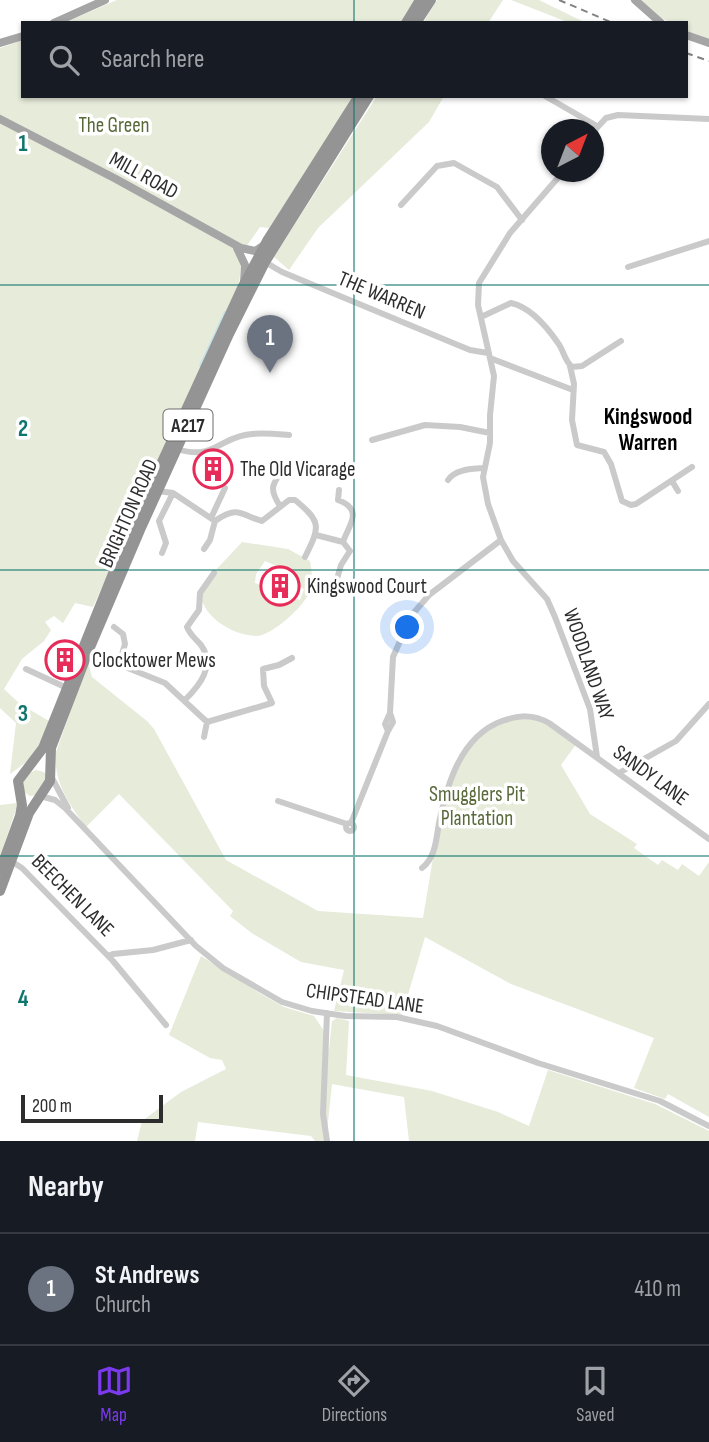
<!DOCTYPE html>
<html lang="en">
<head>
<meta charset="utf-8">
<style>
  body { margin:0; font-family:"Sofia Sans Condensed",sans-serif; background:#20242c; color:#f1f3f6 }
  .compass { position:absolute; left:541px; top:119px; width:63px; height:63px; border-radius:50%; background:#171b24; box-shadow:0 2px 5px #0004; rotate:42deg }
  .scale { position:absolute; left:21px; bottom:18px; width:142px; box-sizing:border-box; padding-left:7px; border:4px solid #2d2d2d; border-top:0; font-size:19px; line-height:24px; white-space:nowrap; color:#2d2d2d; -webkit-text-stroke:5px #fff; paint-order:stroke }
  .you { position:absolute; left:408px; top:628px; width:24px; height:24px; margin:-18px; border:5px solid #fff; border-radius:50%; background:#1a73e8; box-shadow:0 0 0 10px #1a73e833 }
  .badge { display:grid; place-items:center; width:46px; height:46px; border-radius:50%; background:#7c3aed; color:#fff; font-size:23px; font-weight:700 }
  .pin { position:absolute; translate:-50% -58px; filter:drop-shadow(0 2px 4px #0008) }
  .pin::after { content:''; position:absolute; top:37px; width:24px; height:21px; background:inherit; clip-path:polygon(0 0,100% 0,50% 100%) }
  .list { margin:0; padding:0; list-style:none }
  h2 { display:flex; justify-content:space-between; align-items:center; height:91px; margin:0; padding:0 28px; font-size:30px }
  h2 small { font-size:23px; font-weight:400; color:#9ea1a6 }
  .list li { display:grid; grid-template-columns:46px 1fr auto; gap:21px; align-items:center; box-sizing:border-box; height:112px; padding:0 28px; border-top:2px solid #363941 }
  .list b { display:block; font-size:26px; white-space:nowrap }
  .list p { margin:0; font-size:23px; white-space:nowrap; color:#9ea1a6 }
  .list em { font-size:23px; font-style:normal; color:#9ea1a6 }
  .icon { flex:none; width:38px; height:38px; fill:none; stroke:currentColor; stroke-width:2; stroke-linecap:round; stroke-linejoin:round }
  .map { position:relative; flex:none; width:709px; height:1141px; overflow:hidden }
  .search { position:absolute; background:#171b24; box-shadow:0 2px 5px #0004; left:21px; right:21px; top:21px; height:77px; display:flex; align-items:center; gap:18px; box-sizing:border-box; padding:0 24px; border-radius:0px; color:#9ea1a6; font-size:26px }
  .sheet { height:203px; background:#171b24 }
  nav { display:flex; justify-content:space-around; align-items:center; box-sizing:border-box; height:98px; border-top:2px solid #363941; background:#171b24; font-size:19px; color:#9ea1a6 }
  nav a { display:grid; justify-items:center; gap:4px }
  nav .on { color:#7c3aed }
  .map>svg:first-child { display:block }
</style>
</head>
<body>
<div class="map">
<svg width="709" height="1141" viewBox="0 0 709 1141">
  <rect width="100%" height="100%" fill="#fff"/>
  <!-- green -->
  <path fill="#e6ebda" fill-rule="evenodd" d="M117,0H416L402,23H64Z
    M437,0H503L488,23H423Z
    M511,0H539L586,23H570Z
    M638,0H709V43L686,31V23C662,23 656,15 638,0Z
    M23,40V96H354L269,228L260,227L246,247L237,248L241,263L239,284L93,607L75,603L63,623L54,616L45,622L51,630L44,641L22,659L4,689L20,704L49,721L36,755L10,774L16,723L0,708V48Z
    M377,96H444L429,122L318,228L289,270L274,257Z
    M242,542L288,549L310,561C312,572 313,582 309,593C303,607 272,636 256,636C232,635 203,617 200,593L213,573ZM265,561L283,569L279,579L304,589L300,600L294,598L292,601L284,598L285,594L255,583L256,574Z
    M88,662L92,677L147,721L154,729L226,860L318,911L423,918L434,852L448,787L475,737L515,717L538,718L577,743L561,765L590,814L637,844L634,848L658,865L662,860L678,870L682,864L699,876L709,862V1117L668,1094L665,1099L634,1088L654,1038L511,984L425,937L402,1015L334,1011L344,970L301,962L253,934L230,916L233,911L119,794L86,827C69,804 53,781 56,752Z
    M36,770L44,772L48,777L37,795L30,796L24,792L22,784L30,773Z
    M18,803L0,857V805Z
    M201,956L261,994L284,1007L314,1016L324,1031L329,1050L332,1021L337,1018L349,1021L346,1075L432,1091L498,1112L529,1126L548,1070L655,1104L709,1131V1141H409L404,1097L332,1084L326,1141H315L311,1136L198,1122L195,1141H137L142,1121L181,1092L226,1069L222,1060L210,1058L169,1035Z"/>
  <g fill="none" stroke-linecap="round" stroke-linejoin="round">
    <!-- stream -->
    <path stroke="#c6e3eb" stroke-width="2" d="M200,366L225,312"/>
    <!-- minor -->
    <path stroke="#cacaca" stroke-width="6" d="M545,96L597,126
      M594,131L606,118L618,115L709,119
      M563,172L510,233L479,283L478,305L494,376L490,415V443L483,477L488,504L501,540L513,561L547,599L555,617L590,709L597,757
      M401,205L437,166L454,163L497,187L522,220
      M265,262L282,272L453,343L470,350L488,353
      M628,267L709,241
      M481,317L511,303C530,307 547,327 558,343C564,351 564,360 572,367L582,366L621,341
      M490,358L573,390
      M570,366L574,384L572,420L577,445L604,452L611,464L622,501L631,505L636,504L692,467
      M372,440L425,425L460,427L490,433
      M177,449C212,460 216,441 245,435C259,432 275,434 289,435
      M448,480C455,469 472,469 483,468
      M672,481L678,491
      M339,490L338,500C365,510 348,526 343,542
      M158,491L173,493L215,521C239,504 242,516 262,521L289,500H295C322,522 320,527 305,557
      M280,506C267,486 274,483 286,465
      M211,518L225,488
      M316,535L343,542L350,551L341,565L335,586L330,590H323
      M204,549L210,540L215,521
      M162,553L166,543L159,521L173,493
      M114,627L123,634L125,644L119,664
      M88,652L165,683L207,722L272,703L264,686L263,669L279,665L292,658
      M26,669L67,688
      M185,700C199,686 216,666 201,645C196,639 190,635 187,627L199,610L200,593L214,573
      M390,713L385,724L388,731L393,722L390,713L393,657L411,616L429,595L501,540
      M204,737L207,722
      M619,773L676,741L709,704
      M52,778L68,808
      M40,796L55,800L65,808L196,946L223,968L282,1002L312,1011L345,1016L397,1017L437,1026L538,1063L660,1101L709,1126
      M278,801L347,824
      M346 827a4 4 0 1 1 8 0a4 4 0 1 1-8 0Z
      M351,823L388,731
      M11,861L22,868L113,961L166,1025
      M422,868C436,857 436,839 439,823C447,784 461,736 502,721C519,715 533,714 549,723L709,839
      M109,956L113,954L153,950L191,940
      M327,1013L323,1114L327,1141"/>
    <!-- major -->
    <path stroke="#a5a5a5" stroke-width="8" d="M635,0L661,23
      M54,23L105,0
      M686,35L709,43
      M0,43L23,36
      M0,119L116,179L241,248L255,251L263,246
      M237,248L245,265L244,282"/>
    <!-- highway -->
    <path stroke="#949494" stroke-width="10" d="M406,23L420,0
      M416,23L431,0
      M0,871L20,816L22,805L18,781L43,748L128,536L242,288L267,241L359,96
      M0,891L29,813L50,781L51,748L88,652L140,530L229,334L265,262L369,96"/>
    <!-- rail -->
    <path stroke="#828282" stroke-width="2" stroke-dasharray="7 5" stroke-linecap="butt" d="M559,0L613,23
      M686,53L709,61"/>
  </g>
  <!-- grid -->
  <path fill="none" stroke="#0f766e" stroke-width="2" stroke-opacity="0.55" d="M354,0V23M354,96V1141M0,285H709M0,570H709M0,856H709"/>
  <!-- icons -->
  <defs>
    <g id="building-ring" transform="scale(2.0125)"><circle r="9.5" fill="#fff" stroke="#e72c59" stroke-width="1.5"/><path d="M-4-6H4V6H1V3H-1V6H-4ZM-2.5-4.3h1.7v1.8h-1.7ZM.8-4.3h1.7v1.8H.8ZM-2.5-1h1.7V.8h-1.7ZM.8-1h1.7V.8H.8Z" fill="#e72c59"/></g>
  </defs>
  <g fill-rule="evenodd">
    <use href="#building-ring" x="213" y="469"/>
    <use href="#building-ring" x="280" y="586"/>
    <use href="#building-ring" x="65" y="660"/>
  </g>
  <g text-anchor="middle" stroke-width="7" stroke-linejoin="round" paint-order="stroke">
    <!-- shield labels -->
    <rect fill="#fff" stroke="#6c6c6c" stroke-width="2" x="163.5" y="409.5" width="49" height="31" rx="5"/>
    <g font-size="19" font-weight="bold" fill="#2d2d2d">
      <text x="188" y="432">A217</text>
    </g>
    <!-- park labels -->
    <g font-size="21" fill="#58693a" stroke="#fff">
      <text x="114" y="132">The Green</text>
      <text x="477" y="801">Smugglers Pit<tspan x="477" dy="24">Plantation</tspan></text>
    </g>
    <!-- street labels -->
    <g font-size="21" fill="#2d2d2d" stroke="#fff">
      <text transform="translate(144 175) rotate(29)" y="7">MILL ROAD</text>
      <text transform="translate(382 295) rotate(23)" y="7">THE WARREN</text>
      <text transform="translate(128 513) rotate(-66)" y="7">BRIGHTON ROAD</text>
      <text transform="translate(589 664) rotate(71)" y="7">WOODLAND WAY</text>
      <text transform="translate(651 775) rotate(36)" y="7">SANDY LANE</text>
      <text transform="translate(73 895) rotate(45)" y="7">BEECHEN LANE</text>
      <text transform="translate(365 998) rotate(8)" y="7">CHIPSTEAD LANE</text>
    </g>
    <!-- poi labels -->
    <g font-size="21" fill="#2d2d2d" stroke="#fff" text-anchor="start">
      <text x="240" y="476">The Old Vicarage</text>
      <text x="307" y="593">Kingswood Court</text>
      <text x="92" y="667">Clocktower Mews</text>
    </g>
    <!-- neighbourhood labels -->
    <g font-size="23" font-weight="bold" fill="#000" stroke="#fff">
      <text x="648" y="424">Kingswood<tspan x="648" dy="26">Warren</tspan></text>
    </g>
  </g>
  <g font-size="23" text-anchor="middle" font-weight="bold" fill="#0f766e" stroke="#fff" stroke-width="7" stroke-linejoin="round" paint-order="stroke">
    <text x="23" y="151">1</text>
    <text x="23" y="436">2</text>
    <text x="23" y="721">3</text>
    <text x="23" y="1006">4</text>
  </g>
</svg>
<svg class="compass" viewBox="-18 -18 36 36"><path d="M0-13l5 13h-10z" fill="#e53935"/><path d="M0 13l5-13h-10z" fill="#9ea1a6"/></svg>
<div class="scale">200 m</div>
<div class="you"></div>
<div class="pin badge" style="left:270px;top:373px;background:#6b7280">1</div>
<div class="search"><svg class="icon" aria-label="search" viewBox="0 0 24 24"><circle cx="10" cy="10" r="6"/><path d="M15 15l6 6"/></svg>Search here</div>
</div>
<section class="sheet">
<h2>Nearby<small></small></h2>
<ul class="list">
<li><span class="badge" style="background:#6b7280">1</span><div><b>St Andrews</b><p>Church</p></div><em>410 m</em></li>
</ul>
</section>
<nav>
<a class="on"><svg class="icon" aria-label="map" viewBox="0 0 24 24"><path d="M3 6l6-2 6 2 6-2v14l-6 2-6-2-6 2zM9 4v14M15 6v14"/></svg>Map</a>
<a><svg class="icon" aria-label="directions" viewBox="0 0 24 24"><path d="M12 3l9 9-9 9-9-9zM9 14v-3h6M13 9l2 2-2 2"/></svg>Directions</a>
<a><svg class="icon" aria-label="saved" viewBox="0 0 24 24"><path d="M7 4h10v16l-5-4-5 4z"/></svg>Saved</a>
</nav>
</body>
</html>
